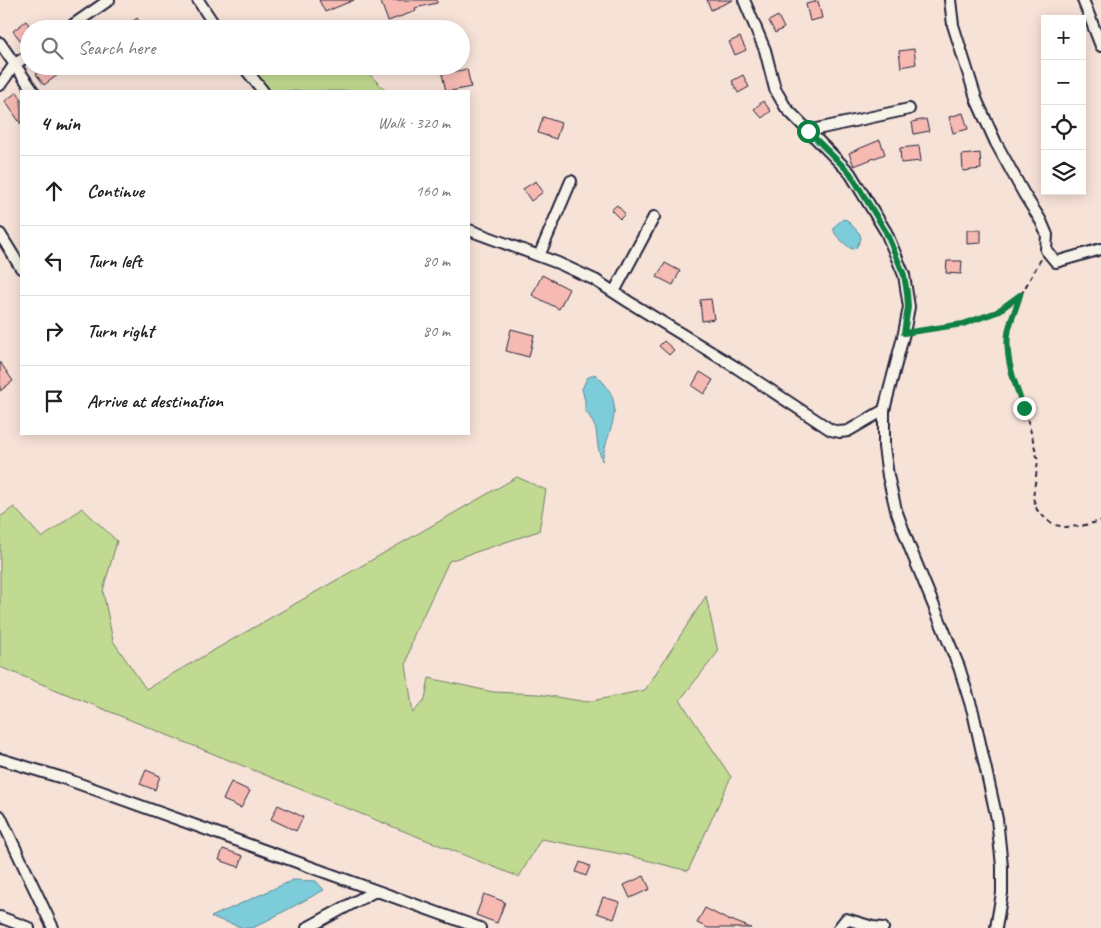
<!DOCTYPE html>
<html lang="en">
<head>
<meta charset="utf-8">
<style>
  body { margin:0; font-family:Caveat,sans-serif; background:#f6f6f6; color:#222 }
  .controls { position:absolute; right:15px; top:15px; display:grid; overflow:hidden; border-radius:0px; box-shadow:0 2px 12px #0003 }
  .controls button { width:45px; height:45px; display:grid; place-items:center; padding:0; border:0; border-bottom:1px solid #e0e0e0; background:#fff; color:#222; font:25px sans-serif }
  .stop { position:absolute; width:15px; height:15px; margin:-11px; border:4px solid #0b8043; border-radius:50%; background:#fff }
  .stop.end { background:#0b8043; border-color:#fff; box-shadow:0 1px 5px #0008 }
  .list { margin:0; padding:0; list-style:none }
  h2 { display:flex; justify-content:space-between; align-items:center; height:65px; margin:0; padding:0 20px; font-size:21px }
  h2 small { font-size:16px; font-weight:400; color:#767676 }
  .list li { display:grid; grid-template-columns:32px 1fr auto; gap:15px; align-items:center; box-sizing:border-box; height:70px; padding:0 20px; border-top:1px solid #e0e0e0 }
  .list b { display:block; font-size:19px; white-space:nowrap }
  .list em { font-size:16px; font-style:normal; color:#767676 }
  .icon { flex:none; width:28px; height:28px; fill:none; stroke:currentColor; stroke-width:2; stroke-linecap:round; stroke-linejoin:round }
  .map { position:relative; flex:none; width:1101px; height:928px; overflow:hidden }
  .search { position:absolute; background:#fff; box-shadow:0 2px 12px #0003; left:20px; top:20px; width:450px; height:55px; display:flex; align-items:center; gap:12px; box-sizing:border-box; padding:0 18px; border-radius:28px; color:#767676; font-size:19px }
  .panel { position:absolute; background:#fff; box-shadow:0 2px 12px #0003; left:20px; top:90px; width:450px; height:345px; border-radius:0px }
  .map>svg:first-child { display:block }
</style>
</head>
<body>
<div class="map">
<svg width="1101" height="928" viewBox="0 0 1101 928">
  <rect width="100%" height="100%" fill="#f7e2d8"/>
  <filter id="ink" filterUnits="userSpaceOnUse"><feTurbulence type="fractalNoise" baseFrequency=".02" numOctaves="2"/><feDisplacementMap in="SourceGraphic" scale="10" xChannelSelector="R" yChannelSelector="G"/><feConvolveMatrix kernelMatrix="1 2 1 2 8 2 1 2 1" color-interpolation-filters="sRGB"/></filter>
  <g filter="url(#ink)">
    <!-- green -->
    <path fill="#c1da91" stroke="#727e66" d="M249,66H360L367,72L386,91H270Z
      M517,477L546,490L539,531L449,561L413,637L406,665L413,713L425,699L429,678L493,692L538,694L587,702L645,690L706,596L718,652L680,700L731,777L688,871L627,855L541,839L519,877L376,820L0,667V517L14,507L42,538L82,508L117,541L103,591L113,641L146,689Z"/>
    <!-- water -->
    <path fill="#7dccda" stroke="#59889a" d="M843,219L847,220L860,234L861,239L856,248L853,249L850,248C845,243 832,235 834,228C835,224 841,222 843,219Z
      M595,374C630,405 608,425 602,461L598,447L596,429L590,417L585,410V401L582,389L587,378Z
      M293,880L316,881L324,890L253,928H244L211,917Z"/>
    <!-- building -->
    <path fill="#f6bab3" stroke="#22223b" d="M319,0H354L325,12Z
      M380,0H437V3L415,8L416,11L388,21Z
      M707,0H733L711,10Z
      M818,1L822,18L810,21L806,4Z
      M778,16L784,28L775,33L769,21Z
      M137,18L145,29H123Z
      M26,21L29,25V35L21,41L13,31Z
      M740,37L746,50L735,55L729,42Z
      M914,49L916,64L901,67L899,51Z
      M46,66H70L44,85L36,74Z
      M467,69L471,87L451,91H446L442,74Z
      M743,75L749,87L738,93L732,81Z
      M17,92L21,98V124L5,101Z
      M763,101L771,111L762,118L754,109Z
      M963,113L968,129L953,133L949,117Z
      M543,117L561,123L556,139L538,133Z
      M926,119L929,131L914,134L912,122Z
      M880,140L885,154L854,166L849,153Z
      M919,146L921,161L901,163L900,148Z
      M980,153L981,169L963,171L962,155Z
      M536,181L543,192L531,201L523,189Z
      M617,205L625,214L620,219L611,210Z
      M967,230H981V243L967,244Z
      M947,261H962L961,274L946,273Z
      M665,263L680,271L673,285L657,277Z
      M542,275L569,289L559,309L532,295Z
      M711,299L714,319L702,321L700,300Z
      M511,329L534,335L529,357L506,351Z
      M664,341L674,350L669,355L659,346Z
      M0,362L13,381L0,391Z
      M700,372L713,380L704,394L692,386Z
      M146,770L160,776L155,790L140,784Z
      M231,782L250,791L241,808L223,800Z
      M278,805L303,817L296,831L271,819Z
      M223,849L243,856L239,867L219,860Z
      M580,862L590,866L586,876L576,872Z
      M644,876L650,889L630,898L624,885Z
      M484,894L505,902L497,923L476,915Z
      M603,897L620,902L614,919L597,913Z
      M705,908L730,921L731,920L751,928H708L697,923Z"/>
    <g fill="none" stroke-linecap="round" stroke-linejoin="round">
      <!-- minor casing -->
      <g stroke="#22223b" stroke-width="14">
        <path id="minor" d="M198,0L217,29
          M744,0L765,50L775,89L786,108L850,173L886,232L904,275L909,307L904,333L884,410V447L888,476L896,510L910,548L959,667L973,712L997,819L1002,866V893L996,928
          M950,0L953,25L977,101L996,143L1024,194L1041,221L1047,235L1046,250L1056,262L1101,249
          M1083,0L1101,46
          M67,29L109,0
          M0,43L33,91
          M243,66L263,91
          M0,85L15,64L29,55
          M808,131L909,109
          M469,230L558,263L595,280L629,302L737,368L831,430L840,432L848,431L884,410
          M0,234L21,268
          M539,256L571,181
          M614,292L654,217
          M0,759L66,779L480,928
          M0,816L53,928
          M0,917L29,928
          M307,928L375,891
          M839,928L846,919L873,927L883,928"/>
      </g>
      <!-- path -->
      <path stroke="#22223b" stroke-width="2" stroke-dasharray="5 4" stroke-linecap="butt" d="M1041,259L1021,295L1008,330V352L1013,380L1024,408L1032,436L1038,461L1033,498L1037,510L1047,520L1055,525L1065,527L1081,526L1101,521
        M914,332L963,324L997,312L1021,295"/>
      <!-- minor -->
      <use href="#minor" stroke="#f7f3e8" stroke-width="10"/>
    </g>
  </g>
  <g fill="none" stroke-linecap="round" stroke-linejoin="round" filter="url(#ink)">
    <!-- route -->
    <path stroke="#0b8043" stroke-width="6" d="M808,131L850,173L886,232L904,275L907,293L908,307L904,333L963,324L997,312L1020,295C1017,306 1012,317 1009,328C1003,354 1015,385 1024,408"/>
  </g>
</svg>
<div class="controls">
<button>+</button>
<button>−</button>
<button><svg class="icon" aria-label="locate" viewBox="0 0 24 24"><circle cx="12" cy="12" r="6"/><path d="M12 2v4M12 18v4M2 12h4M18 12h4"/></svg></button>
<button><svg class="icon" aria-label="layers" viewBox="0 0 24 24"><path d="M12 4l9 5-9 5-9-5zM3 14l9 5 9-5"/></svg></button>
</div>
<div class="stop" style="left:808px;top:131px"></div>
<div class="stop end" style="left:1024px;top:408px"></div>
<div class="search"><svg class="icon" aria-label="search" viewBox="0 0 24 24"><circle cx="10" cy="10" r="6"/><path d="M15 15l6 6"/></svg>Search here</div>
<section class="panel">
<h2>4 min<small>Walk · 320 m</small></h2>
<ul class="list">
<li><svg class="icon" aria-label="ahead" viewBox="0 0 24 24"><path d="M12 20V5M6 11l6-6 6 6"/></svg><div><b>Continue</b></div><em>160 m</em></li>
<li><svg class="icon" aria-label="left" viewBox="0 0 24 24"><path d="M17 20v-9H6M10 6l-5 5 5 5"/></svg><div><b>Turn left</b></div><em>80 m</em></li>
<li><svg class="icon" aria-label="right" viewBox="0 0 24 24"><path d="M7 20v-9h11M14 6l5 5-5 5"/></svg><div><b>Turn right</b></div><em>80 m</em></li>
<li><svg class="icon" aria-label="arrive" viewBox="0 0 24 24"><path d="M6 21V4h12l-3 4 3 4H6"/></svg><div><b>Arrive at destination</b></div></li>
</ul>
</section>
</div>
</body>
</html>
